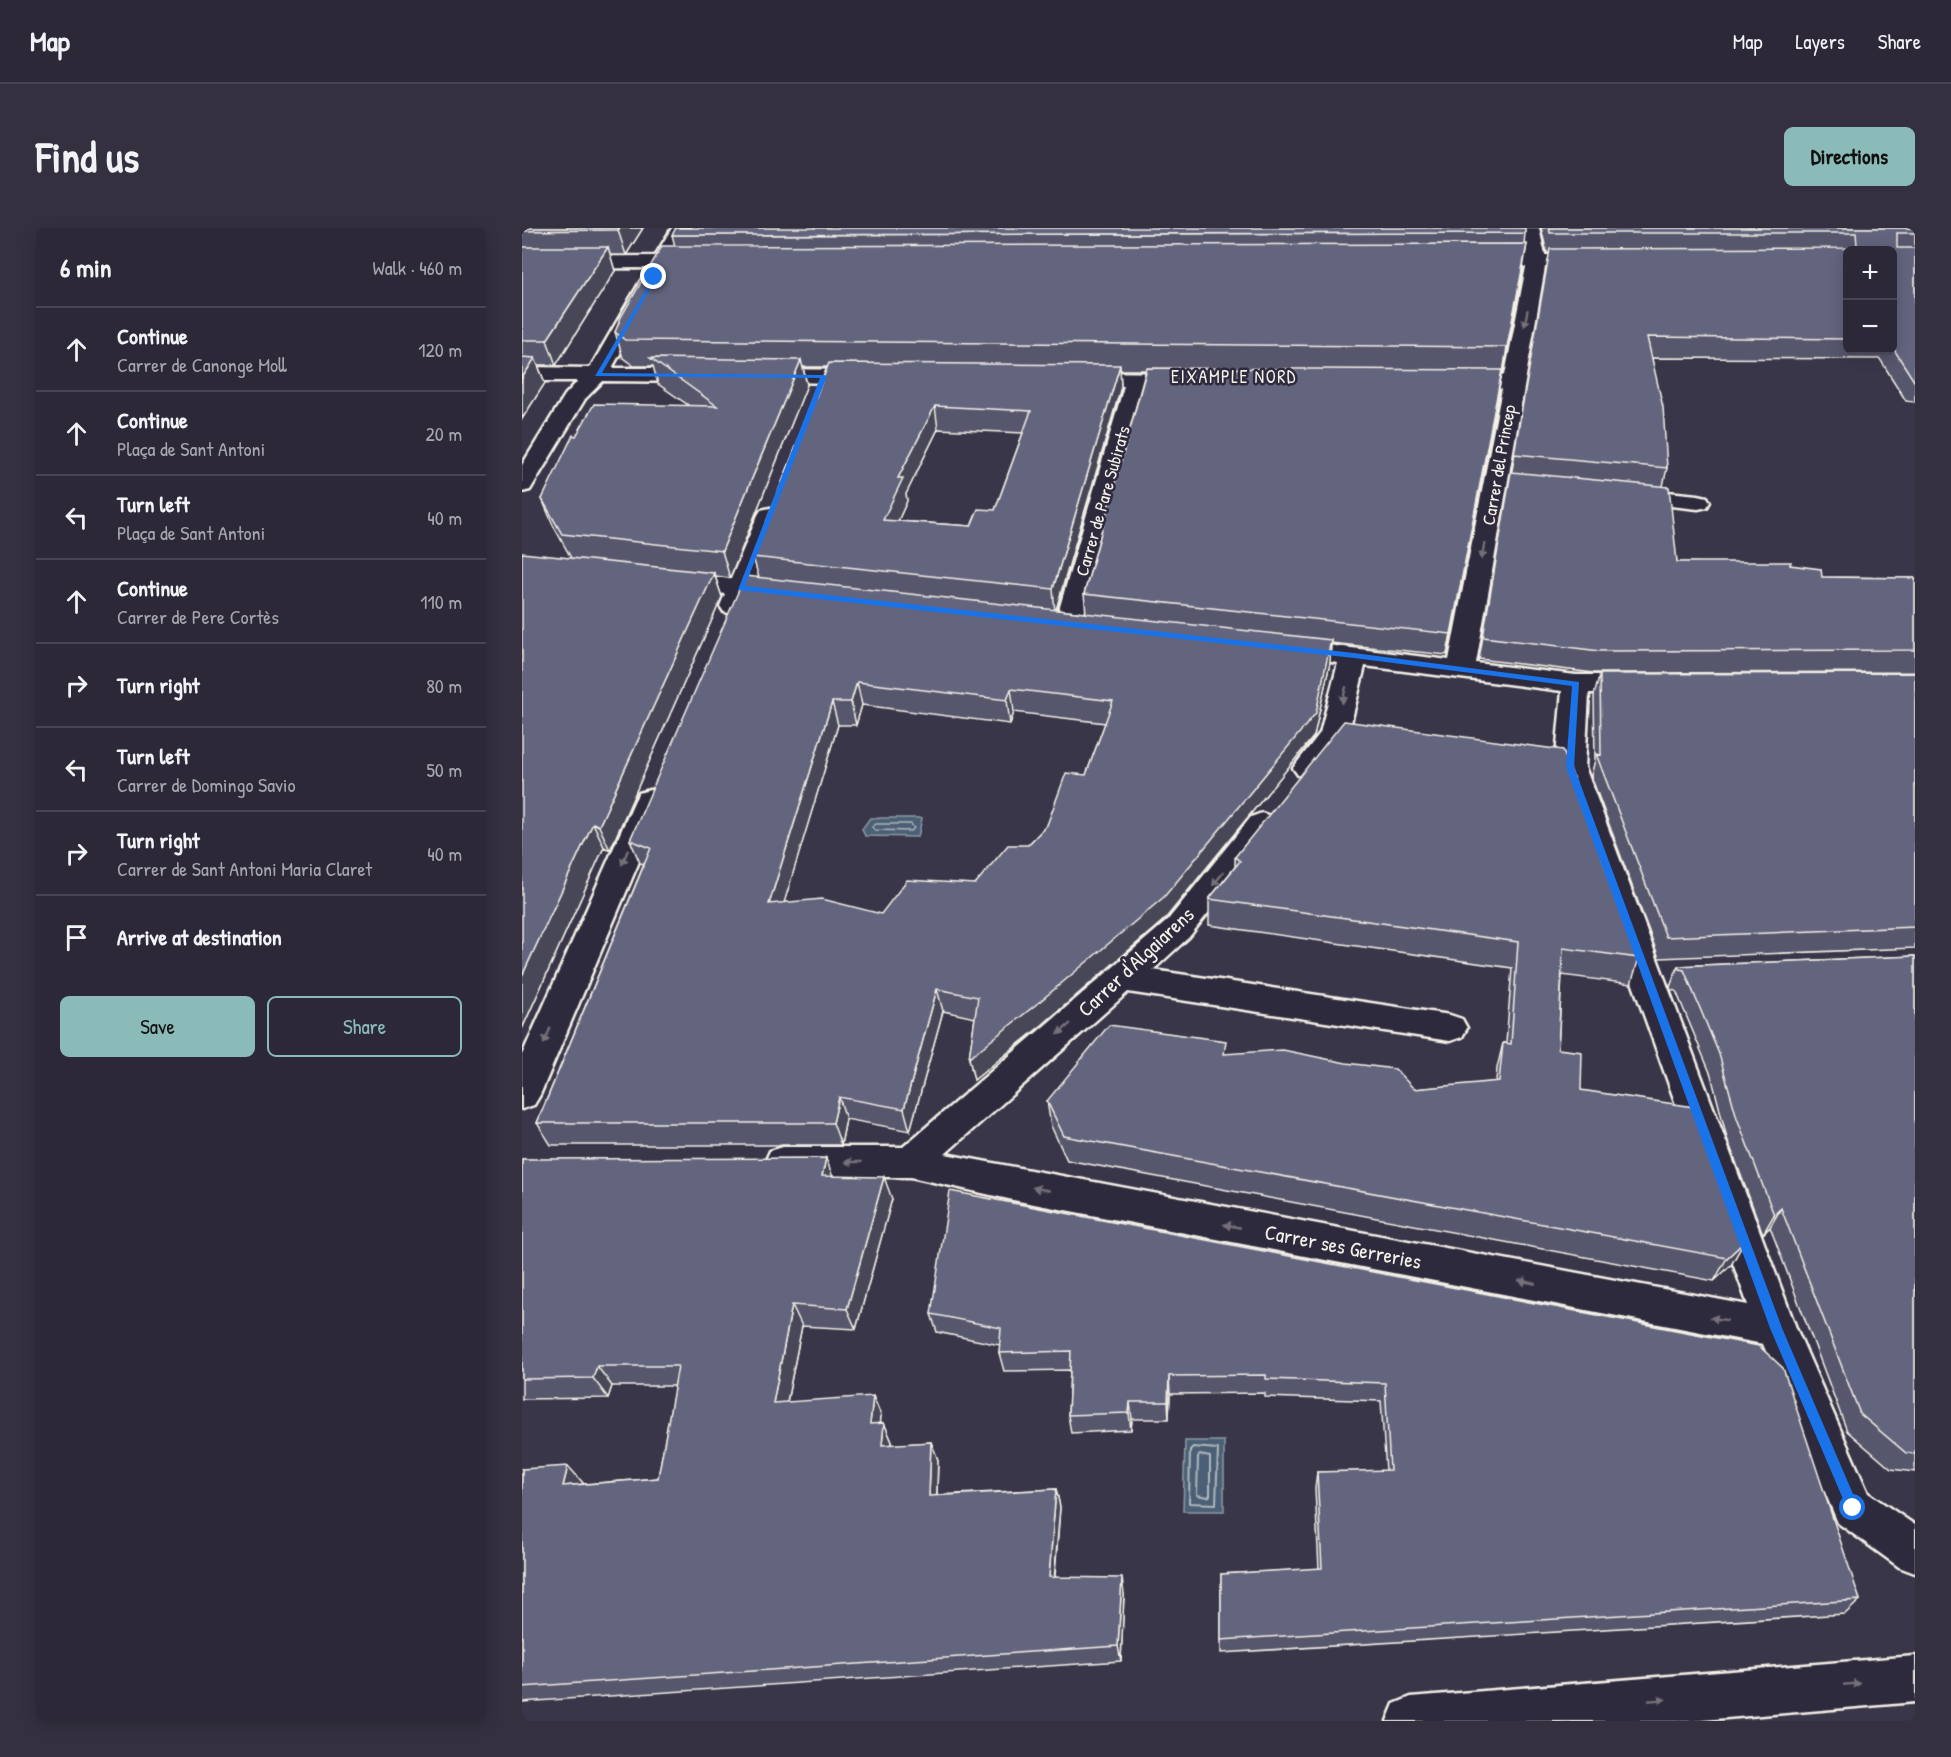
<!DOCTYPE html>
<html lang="en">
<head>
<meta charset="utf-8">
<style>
  body { margin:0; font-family:"Patrick Hand",sans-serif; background:#343040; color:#f1f3f6 }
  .controls { position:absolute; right:18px; top:18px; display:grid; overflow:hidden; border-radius:9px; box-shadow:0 3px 15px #0003 }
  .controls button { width:54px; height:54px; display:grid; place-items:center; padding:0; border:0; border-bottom:2px solid #484453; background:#2c2838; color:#f1f3f6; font:30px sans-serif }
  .stop { position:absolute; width:18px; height:18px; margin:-14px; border:4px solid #1a73e8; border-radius:50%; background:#fff }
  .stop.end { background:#1a73e8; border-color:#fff; box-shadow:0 2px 6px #0008 }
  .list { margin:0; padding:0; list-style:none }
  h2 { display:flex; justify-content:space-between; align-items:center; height:78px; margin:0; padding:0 24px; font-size:26px }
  h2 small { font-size:20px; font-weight:400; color:#a6a6ae }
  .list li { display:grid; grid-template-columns:39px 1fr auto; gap:18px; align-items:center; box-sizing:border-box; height:84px; padding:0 24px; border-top:2px solid #484453 }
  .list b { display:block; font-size:22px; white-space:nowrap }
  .list p { margin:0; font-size:20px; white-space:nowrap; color:#a6a6ae }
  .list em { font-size:20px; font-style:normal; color:#a6a6ae }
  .actions { display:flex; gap:12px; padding:18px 24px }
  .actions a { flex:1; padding:14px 0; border:2px solid #8bbbb9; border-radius:9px; text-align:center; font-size:21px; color:#8bbbb9 }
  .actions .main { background:#8bbbb9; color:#111 }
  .icon { flex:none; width:33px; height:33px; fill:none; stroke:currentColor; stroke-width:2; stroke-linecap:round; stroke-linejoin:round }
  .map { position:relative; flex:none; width:1393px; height:1493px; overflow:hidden; border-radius:9px }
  header { display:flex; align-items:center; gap:36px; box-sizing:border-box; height:84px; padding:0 30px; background:#2c2838; border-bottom:2px solid #484453 }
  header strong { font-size:28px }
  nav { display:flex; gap:33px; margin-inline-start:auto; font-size:21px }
  .intro { display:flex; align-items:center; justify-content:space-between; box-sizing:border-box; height:144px; padding:0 36px }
  h1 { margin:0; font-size:42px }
  .button { padding:15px 27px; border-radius:9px; background:#8bbbb9; color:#111; font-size:21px; font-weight:700 }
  main { display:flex; gap:36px; padding:0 36px }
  aside { flex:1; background:#2c2838; border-radius:9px; box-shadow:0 3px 15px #0003 }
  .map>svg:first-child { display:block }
</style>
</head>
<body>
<header>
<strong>Map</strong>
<nav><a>Map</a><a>Layers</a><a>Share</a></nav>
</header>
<div class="intro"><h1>Find us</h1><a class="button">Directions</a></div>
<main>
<aside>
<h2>6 min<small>Walk · 460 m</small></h2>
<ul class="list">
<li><svg class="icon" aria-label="ahead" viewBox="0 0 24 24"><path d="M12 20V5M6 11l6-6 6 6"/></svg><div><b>Continue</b><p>Carrer de Canonge Moll</p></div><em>120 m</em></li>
<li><svg class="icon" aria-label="ahead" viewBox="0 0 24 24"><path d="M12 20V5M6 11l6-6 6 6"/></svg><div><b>Continue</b><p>Plaça de Sant Antoni</p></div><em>20 m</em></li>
<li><svg class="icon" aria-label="left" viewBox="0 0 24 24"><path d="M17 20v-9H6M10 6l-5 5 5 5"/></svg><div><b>Turn left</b><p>Plaça de Sant Antoni</p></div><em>40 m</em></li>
<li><svg class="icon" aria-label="ahead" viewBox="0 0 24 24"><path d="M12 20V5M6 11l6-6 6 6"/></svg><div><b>Continue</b><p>Carrer de Pere Cortès</p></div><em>110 m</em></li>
<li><svg class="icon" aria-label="right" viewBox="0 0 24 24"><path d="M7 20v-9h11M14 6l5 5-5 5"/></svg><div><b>Turn right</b></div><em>80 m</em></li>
<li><svg class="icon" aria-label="left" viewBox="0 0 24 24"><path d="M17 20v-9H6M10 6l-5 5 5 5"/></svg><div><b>Turn left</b><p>Carrer de Domingo Savio</p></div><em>50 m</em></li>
<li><svg class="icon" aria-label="right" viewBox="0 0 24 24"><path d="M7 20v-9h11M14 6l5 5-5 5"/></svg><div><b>Turn right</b><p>Carrer de Sant Antoni Maria Claret</p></div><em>40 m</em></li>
<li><svg class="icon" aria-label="arrive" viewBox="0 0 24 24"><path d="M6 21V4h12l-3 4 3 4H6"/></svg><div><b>Arrive at destination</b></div></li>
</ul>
<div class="actions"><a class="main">Save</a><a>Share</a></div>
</aside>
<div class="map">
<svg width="1393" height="1493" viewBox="0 0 1393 1493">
  <rect width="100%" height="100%" fill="#3a364a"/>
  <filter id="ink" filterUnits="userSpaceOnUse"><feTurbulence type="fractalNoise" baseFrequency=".0167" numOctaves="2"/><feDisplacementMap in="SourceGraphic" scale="12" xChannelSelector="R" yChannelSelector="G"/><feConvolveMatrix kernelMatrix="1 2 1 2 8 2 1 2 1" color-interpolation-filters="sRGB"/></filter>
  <g filter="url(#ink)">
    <!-- water -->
    <path fill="#4b6176" stroke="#8f9ba4" stroke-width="1.5" d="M348,590H400L396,609L343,608L340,601Z
      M663,1213H702V1283H661Z"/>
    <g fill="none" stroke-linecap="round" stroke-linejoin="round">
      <!-- shore-far1 -->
      <path stroke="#b0b7ba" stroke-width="1.5" d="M354,596H389L392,600L389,603L353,602L350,599Z"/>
      <!-- shore -->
      <path stroke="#b0b7ba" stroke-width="2" d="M671,1219L696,1221L694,1276L667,1275L668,1222Z
        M678,1227L688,1229V1267L686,1269L675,1267L676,1229Z"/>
      <!-- minor casing -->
      <g stroke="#f4f1e8" stroke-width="5">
        <path id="minor" d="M150,0H168L153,28L182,30L185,34L182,38L146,40L90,140H178L186,142L189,147L186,152L178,154L81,153L63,171L8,262L0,264V237L43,167L56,153H0V139L68,140L126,40L0,41V29L133,28Z
          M999,0H1017L1023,27H1072L1079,29L1082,33L1079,37L1072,39H1023L954,435L1054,447H1121L1131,450L1135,456L1131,462L1121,465H1067L1063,539L1274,1100L1346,1265L1393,1297V1345L1377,1339L1316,1295L1241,1116L491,972L389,949H261L248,945L243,934L248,923L261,919H381L645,693L729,589L740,585L751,589L755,596L751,603L667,709L631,742L928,787L940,791L945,800L940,809L928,813L606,764L423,926L1226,1077L1033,539L1040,463L843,438L826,507C820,516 804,542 795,547C789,551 782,549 776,547L771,540L798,505L816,435L755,426L751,420L755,414L764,412L927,432L980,161L927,159L924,154L927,149L983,147L1004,39H958L951,37L948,33L951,29L958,27H1003Z
          M239,141L346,142L354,144L357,149L354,154L346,156L231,153L228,148L231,143Z
          M554,144L667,145L675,147L678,152L675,157L624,158L559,396L555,402L546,404L537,402L533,396L602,158L546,156L543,151L546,146Z
          M1103,260L1176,267L1185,269L1188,274L1185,279L1176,281L1095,272L1091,267L1095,262Z
          M248,280L257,282L260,287L234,354L271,360L275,365L271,370L262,373L228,369L220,384L211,386L202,384L198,378L203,366L144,358L140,353L144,348L153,345L209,351L236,287L239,282Z
          M128,562L139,565L143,572L18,867L12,877L0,881V827L113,572L117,565Z
          M1393,1428V1474L1169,1493H865L872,1476L889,1469Z"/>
      </g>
      <!-- minor -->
      <use href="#minor" fill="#2f2a3d" fill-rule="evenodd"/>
    </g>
    <!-- wall -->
    <path fill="#56576d" stroke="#f4f1e8" stroke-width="1.5" fill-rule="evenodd" d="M0,0H121L104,27H88L93,43L34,137H16L23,155L0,191Z
      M1019,0H1393V174L1384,173L1358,131L1130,130L1145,240L1141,258L1155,334L1268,337L1300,349L1393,350V444L1072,445L957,431L1028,25H1025ZM1326,22H1371V122H1326Z
      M1003,5L1002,16L1001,41L981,145H980L925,427L809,415L808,435L792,508L643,691L520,797L452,852L447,830L453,790L421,783L388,903L324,891L319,917H29L15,895L122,636L118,635L108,612L237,350L231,329L305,139H281L285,157L208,350L193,348L200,369L88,622L82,619L0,801L49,330L31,297L20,271L54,208L166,177L136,156L131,138H112L101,130L93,104L153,18L150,7ZM598,142H624L562,366L564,385L534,382L599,159ZM416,201L501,205L473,282L449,298L376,293L385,273L384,266ZM340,477L488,496L492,484L583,495L564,547L525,597L506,617L453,656L359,686L262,674L316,497H334Z
      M1393,445V720L1137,730L1069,548L1073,532L1072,467L1078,446Z
      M713,629L1117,730L1109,756L1040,747L1036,821L1059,862L1222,1014L1209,1037L1192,1053L545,932L529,898L525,873L704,826L892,861L974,854L975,840L981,815H984L990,740L687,697V671L713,639Z
      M1393,728V1244L1369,1241L1325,1203L1248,999L1241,1006L1205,910L1189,847L1154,763L1149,762L1148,759L1156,738Z
      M0,931L311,948L370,971L334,1101L280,1098L265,1174L359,1187L358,1195H362L370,1214V1217L409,1214L416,1232L415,1267L534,1261L538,1279L533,1349L602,1366L599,1433L0,1474V1241L62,1256L136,1250L153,1158H90L86,1170L0,1171Z
      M409,1086L1237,1118L1338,1372L1323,1386L699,1425V1346L797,1341L793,1261L795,1244L864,1243L859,1173L743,1169V1165L648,1166L647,1191H610L609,1202L549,1205L546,1187L548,1142L482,1143L477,1125L478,1117L415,1104Z"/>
    <!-- shaded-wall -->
    <path fill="#464759" stroke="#f4f1e8" stroke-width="1.5" d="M98,0H121L104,27L96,2Z
      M1005,16L1001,41L981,145L985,119Z
      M86,19L93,43L34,137L25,112Z
      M13,130L23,155L0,191V150Z
      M279,132L285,157L208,350L200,323Z
      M598,137L599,159L533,385L531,361Z
      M980,142L977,162L925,427L929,406Z
      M413,178L416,201L384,266L385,273L366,315L361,292L376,250Z
      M192,345L200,369L88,622L77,598Z
      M809,412L808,435L792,508L643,691L520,797L452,852L447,830Z
      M335,454L340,477L334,497L329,474Z
      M489,461L492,484L488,496L485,472Z
      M310,474L316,497L255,698L247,676Z
      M71,595L82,619L0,801V748Z
      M415,761L421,783L388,903L382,881Z
      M317,869L324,891L319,917L311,895Z
      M304,930L312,952L300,948Z
      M362,949L370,971L334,1101L325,1081Z
      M1259,980L1248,999L1241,1006L1252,987Z
      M1222,1014L1209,1037L1192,1053L1205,1030Z
      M270,1077L280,1098L261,1194L251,1175Z
      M75,1138L90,1158L86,1170L71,1150Z
      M647,1148L648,1166L647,1191L646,1174Z
      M351,1168L359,1187L357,1215L348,1196Z
      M608,1174L610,1191L609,1202L607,1185Z
      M362,1195L370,1214L368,1236L360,1217Z
      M409,1214L416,1232L414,1285L407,1268Z
      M46,1238L62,1256L41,1258Z
      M534,1261L538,1279L531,1365L527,1349Z
      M600,1350L602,1366L599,1433L596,1418Z"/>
    <!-- building -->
    <path fill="#64657f" stroke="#f4f1e8" stroke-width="1.5" fill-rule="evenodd" d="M0,0H98L96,2L0,3Z
      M154,0H1003V5L150,7Z
      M1027,0H1393V5H1375V20H1393V153H1392L1371,120V22H1326V111L1125,109L1141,179L1145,240L992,226L1028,21L1332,20L1335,18L1334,5H1028Z
      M1005,16L985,119L103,112L93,104L99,89L140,18Z
      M0,19H86L25,112H0Z
      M0,129L13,130L0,150Z
      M128,130L279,132L200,323L40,306L20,271L51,207L54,208L72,176L195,178Z
      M307,135L598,137L531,361L231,329ZM413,178L509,183L473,282L456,281L449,298L361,292L381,250H376Z
      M625,140L980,142L929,406L562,366Z
      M989,244L1147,259L1155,334H1269L1268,337L1299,341L1300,349L1393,350V422L1078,423L961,409Z
      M0,325L192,345L77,598L71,595L0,748Z
      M223,348L809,412L794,485L642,669L516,775L447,830L456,769L415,761L382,881L317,869L311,895H15L129,620L108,612ZM335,454L485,472L489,461L591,473L564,547L544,545L525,597L506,617H486L453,656L385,652L359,686L300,671L247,676L310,474H329Z
      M1393,445V699L1144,709L1074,526L1079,527L1078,446Z
      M822,493L1041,522L1117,730L1041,720L1036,821L1060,824L1059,862L1172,879L1222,1014L1205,1030L542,908L525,873L587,797L704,813L702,826L761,822L824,835L873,841L892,861L977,853L981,815L989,816L996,714L687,671L718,633L713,629Z
      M1393,728V1226L1384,1225L1338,1186L1259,980L1252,987L1215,890L1197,826L1162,742L1157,741L1156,738Z
      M304,930L300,948L362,949L325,1081L270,1077L251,1175L351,1168L348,1196L362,1195L360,1217L409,1214L407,1268L534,1261L527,1349L600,1350L596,1418L0,1459V1241L46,1238L41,1258L136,1250L156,1138H75L71,1150L0,1151V931Z
      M428,963L1237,1118L1261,1140L1338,1372L699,1412V1346L800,1340L795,1244L868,1242L863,1155L744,1151V1147L647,1148L646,1174H608L607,1185L546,1187L549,1123L477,1125L479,1100L409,1086Z"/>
    <!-- one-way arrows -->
    <defs><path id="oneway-solid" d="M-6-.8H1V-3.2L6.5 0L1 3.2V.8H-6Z" transform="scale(1.5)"/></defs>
    <g fill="#747079">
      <use href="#oneway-solid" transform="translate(1004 90) rotate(101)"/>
      <use href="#oneway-solid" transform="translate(961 323) rotate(100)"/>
      <use href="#oneway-solid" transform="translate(822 467) rotate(104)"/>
      <use href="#oneway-solid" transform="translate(103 629) rotate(113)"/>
      <use href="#oneway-solid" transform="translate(696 651) rotate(129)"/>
      <use href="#oneway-solid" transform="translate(542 801) rotate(139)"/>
      <use href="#oneway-solid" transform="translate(25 808) rotate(113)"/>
      <use href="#oneway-solid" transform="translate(331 934) rotate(180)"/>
      <use href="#oneway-solid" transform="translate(519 961) rotate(-169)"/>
      <use href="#oneway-solid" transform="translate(710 998) rotate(-169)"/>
      <use href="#oneway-solid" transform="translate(1005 1054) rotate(-169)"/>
      <use href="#oneway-solid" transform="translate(1197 1091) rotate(-171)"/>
      <use href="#oneway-solid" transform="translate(1330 1456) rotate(-5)"/>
      <use href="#oneway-solid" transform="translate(1135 1472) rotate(-5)"/>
    </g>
  </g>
  <!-- route -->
  <path fill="#1a73e8" d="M132,48L135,49L80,145L302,147L305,148L223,358L832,425L1057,454L1052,539L1260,1100L1337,1280L1336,1285L1331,1287L1327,1285L1248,1100L1044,539L1050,458L832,430L216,362L298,150L73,148Z"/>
  <g text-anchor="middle" stroke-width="5" stroke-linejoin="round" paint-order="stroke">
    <!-- far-neighbourhood labels -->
    <g font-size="18" letter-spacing="1.5" fill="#f4f1e8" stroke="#2f2a3d">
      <text x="712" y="155">EIXAMPLE NORD</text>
    </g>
    <!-- far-street labels -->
    <g font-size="18" fill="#f4f1e8" stroke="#2f2a3d">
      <text transform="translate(977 237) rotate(-80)" y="6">Carrer del Princep</text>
      <text transform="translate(581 273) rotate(-74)" y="6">Carrer de Pare Subirats</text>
    </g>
    <!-- street labels -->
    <g font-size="21" fill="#f4f1e8" stroke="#2f2a3d">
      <text transform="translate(614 734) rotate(-43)" y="7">Carrer d'Algaiarens</text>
      <text transform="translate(821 1019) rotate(11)" y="7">Carrer ses Gerreries</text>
    </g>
  </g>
</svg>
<div class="controls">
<button>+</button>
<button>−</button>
</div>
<div class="stop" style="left:1331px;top:1280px"></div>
<div class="stop end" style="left:132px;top:49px"></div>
</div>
</main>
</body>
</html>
